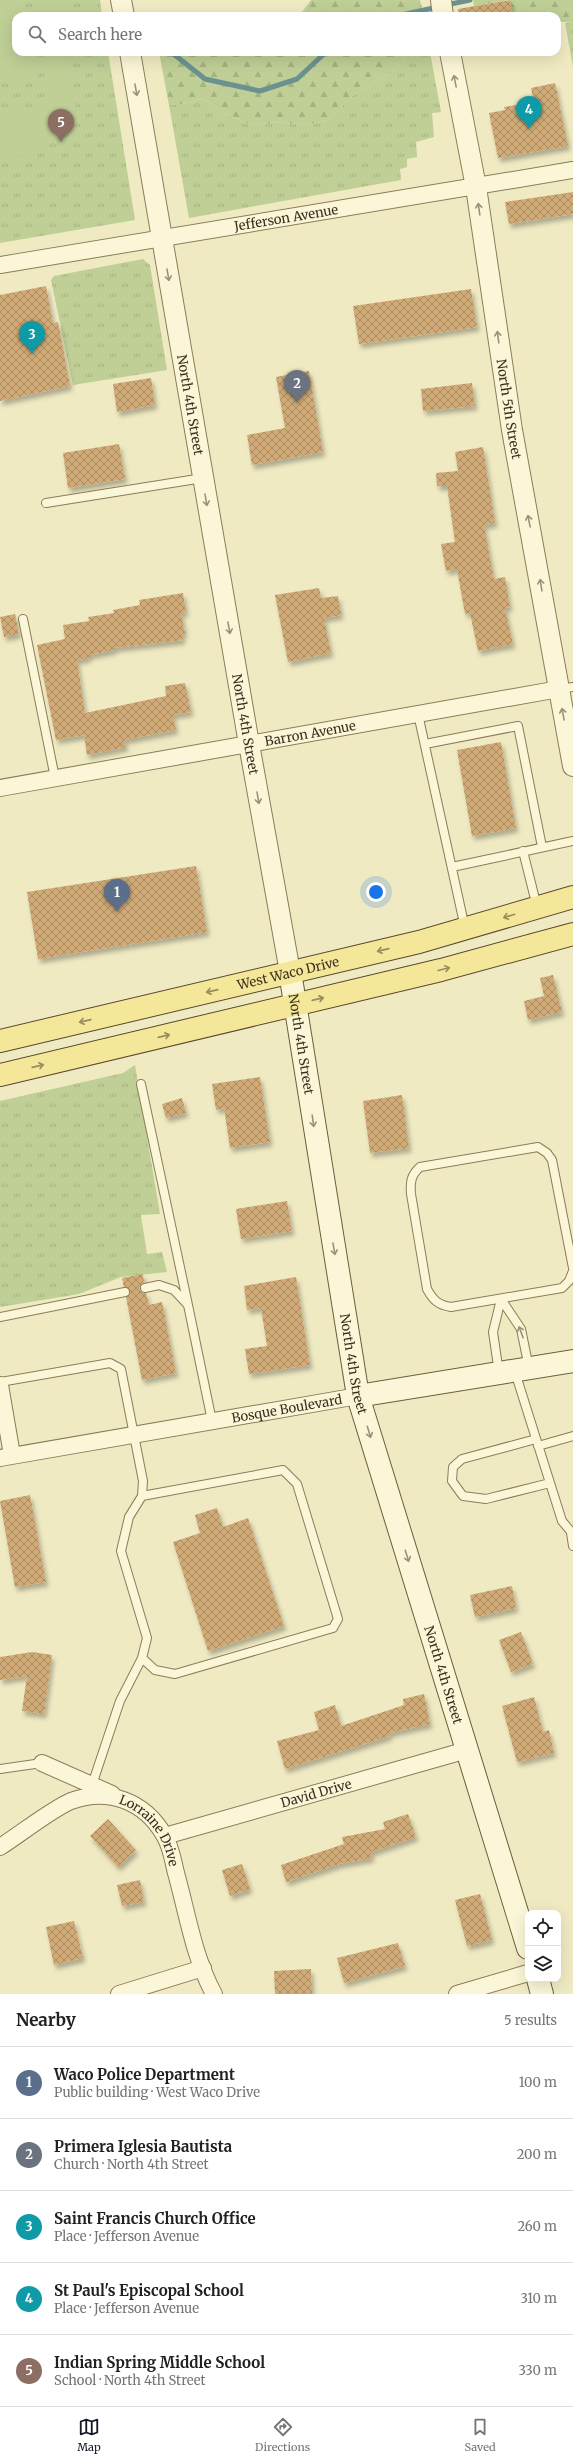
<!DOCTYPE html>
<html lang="en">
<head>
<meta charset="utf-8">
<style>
  body { margin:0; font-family:Merriweather,serif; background:#f6f6f6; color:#202124 }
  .controls { position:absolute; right:12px; bottom:12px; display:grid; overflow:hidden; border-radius:8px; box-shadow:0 4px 16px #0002 }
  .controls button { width:36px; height:36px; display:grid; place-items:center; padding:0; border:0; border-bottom:1px solid #e0e0e0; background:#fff; color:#202124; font:20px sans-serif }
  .you { position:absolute; left:376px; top:892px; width:14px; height:14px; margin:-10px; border:3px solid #fff; border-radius:50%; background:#1a73e8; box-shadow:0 0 0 6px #1a73e833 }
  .badge { display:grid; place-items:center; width:26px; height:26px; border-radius:50%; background:#111827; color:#fff; font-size:13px; font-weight:700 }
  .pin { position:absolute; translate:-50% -33px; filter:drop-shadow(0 1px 2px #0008) }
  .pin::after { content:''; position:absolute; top:21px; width:14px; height:12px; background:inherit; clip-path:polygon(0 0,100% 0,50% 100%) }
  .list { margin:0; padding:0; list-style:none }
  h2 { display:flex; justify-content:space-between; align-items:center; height:52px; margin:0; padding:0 16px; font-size:17px }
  h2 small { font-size:13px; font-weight:400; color:#757577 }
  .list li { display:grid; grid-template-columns:26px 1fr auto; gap:12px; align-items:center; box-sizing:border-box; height:72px; padding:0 16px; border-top:1px solid #e0e0e0 }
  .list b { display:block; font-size:15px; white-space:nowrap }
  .list p { margin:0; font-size:13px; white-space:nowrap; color:#757577 }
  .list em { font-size:13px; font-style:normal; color:#757577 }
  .icon { flex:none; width:22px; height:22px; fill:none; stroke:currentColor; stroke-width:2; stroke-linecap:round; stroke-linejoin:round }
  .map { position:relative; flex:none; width:573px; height:1994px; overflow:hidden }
  .search { position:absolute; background:#fff; box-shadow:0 4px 16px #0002; left:12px; right:12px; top:12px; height:44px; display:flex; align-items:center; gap:10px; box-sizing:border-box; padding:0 14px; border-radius:12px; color:#757577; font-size:15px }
  .sheet { height:412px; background:#fff }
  nav { display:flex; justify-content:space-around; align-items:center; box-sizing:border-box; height:56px; border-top:1px solid #e0e0e0; background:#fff; font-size:11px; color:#757577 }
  nav a { display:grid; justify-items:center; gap:2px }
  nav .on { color:#111827 }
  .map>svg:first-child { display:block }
</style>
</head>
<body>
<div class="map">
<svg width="573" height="1994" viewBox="0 0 573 1994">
  <defs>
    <pattern id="grass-tufts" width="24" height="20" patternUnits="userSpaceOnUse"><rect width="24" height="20" fill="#bfcf96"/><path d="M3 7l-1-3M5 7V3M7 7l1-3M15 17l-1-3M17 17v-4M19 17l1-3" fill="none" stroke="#a5b281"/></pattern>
    <pattern id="forest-firs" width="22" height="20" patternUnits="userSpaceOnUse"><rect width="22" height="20" fill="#bfcf96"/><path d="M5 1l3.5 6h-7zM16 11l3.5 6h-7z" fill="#a5b281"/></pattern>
    <pattern id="park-crowns" width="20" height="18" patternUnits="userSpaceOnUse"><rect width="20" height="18" fill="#bfcf96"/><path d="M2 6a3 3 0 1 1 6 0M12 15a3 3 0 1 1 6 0" fill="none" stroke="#a5b281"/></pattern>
    <pattern id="building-cross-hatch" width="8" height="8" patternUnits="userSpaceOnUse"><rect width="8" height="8" fill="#d0ab77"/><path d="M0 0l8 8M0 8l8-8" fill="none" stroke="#aa8c61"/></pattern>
    <filter id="shadow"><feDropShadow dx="2.5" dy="4.5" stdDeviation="2" flood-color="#0004"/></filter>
  </defs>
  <rect width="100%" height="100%" fill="#f0eac3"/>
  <!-- grass -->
  <path fill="url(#grass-tufts)" d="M0,0H100L102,16H16V52H108L135,220L0,243Z
    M411,52H430L441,112L432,113L434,137L416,142L417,157L407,159V167L400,169L401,180L189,218L169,105H178L203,98L224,113L252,125L277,122L305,125L330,119L352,96L391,72Z
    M143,259L150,265L167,370L73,385L51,280L54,276Z
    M135,1065L160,1214L141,1215L147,1254L162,1252L167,1272L121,1277L79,1294L0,1307V1101L123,1073Z"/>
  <!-- forest -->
  <path fill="url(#forest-firs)" d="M311,0H420L424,16H299Z
    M473,0H508L474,6Z
    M510,0H573V22H557V16H513Z
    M159,52H411L391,72L352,96L330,119L305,125L277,122L252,125L224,113L203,98L178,105H169Z"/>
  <!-- park -->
  <path fill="url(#park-crowns)" d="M573,22V67L565,23Z"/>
  <!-- pitch -->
  <path fill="#bfcf96" d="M0,0H23L26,16H16V52H32L36,78L0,84Z
    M38,0H57L60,16H41Z
    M47,52H66L78,123L52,128L28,152L0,165V112L44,105L50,79Z"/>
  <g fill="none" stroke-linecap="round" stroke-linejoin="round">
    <!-- stream -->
    <path stroke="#6c928f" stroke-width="5" d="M446,5L470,0
      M397,16L438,7
      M171,52L205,79L260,91L297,79L326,52"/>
  </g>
  <!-- building -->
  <path fill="url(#building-cross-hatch)" filter="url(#shadow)" d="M510,0L513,16H459L458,9Z
    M555,83L568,146L498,158L489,113L505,110L504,107L534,102L531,88Z
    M573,192V214L509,224L505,202Z
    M46,286L53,323L58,322L70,386L0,401V295Z
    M471,289L477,327L359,344L353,306Z
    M309,371L323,452L252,465L247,435L285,428L276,377Z
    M151,378L155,405L117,412L113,384Z
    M472,383L475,406L423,411L421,389Z
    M119,444L125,479L68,488L63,453Z
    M483,447L495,523L484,525L494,579L505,577L510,607L505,608L513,644L478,651L470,613L465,614L457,569L446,571L441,544L455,542L447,486H437L436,473L458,471L455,452Z
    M319,588L321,598L338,596L341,615L324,618L331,653L288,662L275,595Z
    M183,593L186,612L181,613L185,633H182L183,640L114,648V650L89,655V658L77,660L85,713L166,696L165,686L185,683L191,712L173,715L176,730L124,740L126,747L87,755L84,735L56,740L37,645L65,639L63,625L89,621L88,617L114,613L113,610L140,605L139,600Z
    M15,614L19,634L4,637L0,617Z
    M501,742L516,828L472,836L457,750Z
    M196,866L207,932L38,959L27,892Z
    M553,975L562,1012L528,1020L524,1001L544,996L540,978Z
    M260,1077L270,1142L230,1148L224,1108L216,1110L212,1084Z
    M402,1095L409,1148L370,1153L363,1101Z
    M182,1098L186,1113L166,1118L162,1104Z
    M287,1201L292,1231L241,1239L236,1209Z
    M143,1274L144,1283L140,1289L141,1292L146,1293L149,1305L162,1302L176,1373L142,1380L126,1297L130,1294V1291L124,1287L122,1278Z
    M296,1277L310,1365L249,1374L245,1349L267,1346L261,1308L247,1310L244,1286Z
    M30,1495L46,1582L15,1587L0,1501Z
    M217,1508L223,1527L248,1518L284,1626L208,1651L173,1542L200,1533L195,1515Z
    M512,1586L516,1608L475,1617L470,1595Z
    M521,1632L533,1664L511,1672L499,1640Z
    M32,1652L52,1655L44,1714L22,1711L27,1676L0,1680V1657Z
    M424,1694L430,1724L389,1733L390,1736L285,1769L277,1741L319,1730L314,1712L335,1705L341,1726L404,1705L403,1699Z
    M534,1697L543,1732L549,1730L554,1753L517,1762L502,1706Z
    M408,1814L416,1837L371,1852L372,1858L339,1864L286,1882L281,1865L344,1844L342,1837L385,1829L383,1822Z
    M108,1819L136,1850L118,1867L90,1836Z
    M242,1864L250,1889L230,1896L222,1870Z
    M140,1880L144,1902L122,1906L117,1885Z
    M480,1894L492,1940L467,1946L455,1900Z
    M74,1921L83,1958L54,1965L46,1927Z
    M398,1943L405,1966L344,1983L337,1958Z
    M311,1969L312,1994H275L274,1971Z"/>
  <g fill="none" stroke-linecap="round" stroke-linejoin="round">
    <!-- service casing -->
    <g stroke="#8b7c59" stroke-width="10">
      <path id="service" d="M46,503L203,478
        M23,619L55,778
        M559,689L573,687
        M418,714L465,928
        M425,744L518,726L542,847
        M523,851L537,907
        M452,867L573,841
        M141,1084L188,1305
        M573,1268L552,1160L547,1153L538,1147L420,1167C411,1175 410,1182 411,1194L427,1289C433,1300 438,1305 451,1307L562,1288L569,1281L573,1271
        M145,1288L159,1285L174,1290L188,1305L212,1421
        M501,1299L521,1329L529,1368
        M0,1317L125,1292
        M515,1372L562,1521L573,1534
        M499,1373L493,1332L501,1299
        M0,1382L110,1363L121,1369L143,1481L142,1496
        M536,1439L462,1459L453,1467L452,1481L463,1496L486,1499L550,1483
        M538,1446L573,1436
        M571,1533L573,1546
        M0,1769L42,1763
        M92,1785L120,1701L142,1658L147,1638L121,1551L129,1517L142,1496L283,1470L297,1484L338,1619L333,1628L175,1674L155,1670L142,1658"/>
    </g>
    <!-- minor casing -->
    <g stroke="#8b7c59" stroke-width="18">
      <g id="minor">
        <path id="s1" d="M0,265L573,170"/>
        <path id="s2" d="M0,788L559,689"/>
        <path d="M0,1385L12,1455"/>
        <path id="s3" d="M0,1458L358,1396"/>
        <path d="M42,1763L112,1794"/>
        <path id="s4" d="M165,1836L467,1750"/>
        <path id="s5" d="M0,1847C19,1835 52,1809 71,1801C109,1787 145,1802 164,1835C171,1846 173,1861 176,1873C187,1912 194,1958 214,1994"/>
        <path d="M119,1994L203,1968"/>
        <path d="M457,1994L528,1973"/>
      </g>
    </g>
    <!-- tertiary casing -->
    <g stroke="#8b7c59" stroke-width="22">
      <g id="tertiary">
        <path d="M121,0L124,16"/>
        <path d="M441,0L443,16"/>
        <path id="s6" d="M130,52L249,744L290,972"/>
        <path id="s7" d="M450,52L476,187L512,430L573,766"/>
      </g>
    </g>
    <!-- secondary casing -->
    <g stroke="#6d5d3c" stroke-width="24">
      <g id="secondary">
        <path id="s8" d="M290,972L358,1396L528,1948"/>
        <path d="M358,1396L573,1361"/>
        <path d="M538,1979L542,1994"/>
      </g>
    </g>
    <!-- primary casing -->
    <g stroke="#59492d" stroke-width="24">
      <g id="primary">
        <path id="s9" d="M0,1041L419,942L573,897"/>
        <path d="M0,1075L441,970L573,934"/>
      </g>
    </g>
    <!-- service -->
    <use href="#service" stroke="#faf6d7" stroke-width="8"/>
    <!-- minor -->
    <use href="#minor" stroke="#faf6d7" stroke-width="16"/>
    <!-- tertiary -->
    <use href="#tertiary" stroke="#faf6d7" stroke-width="20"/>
    <!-- secondary -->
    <use href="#secondary" stroke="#faf6d7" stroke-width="22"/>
    <!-- primary -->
    <use href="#primary" stroke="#f5e799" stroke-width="22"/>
  </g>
  <!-- one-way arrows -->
  <defs><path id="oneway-shaft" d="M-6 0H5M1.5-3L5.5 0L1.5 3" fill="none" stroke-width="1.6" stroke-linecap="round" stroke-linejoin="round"/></defs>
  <g stroke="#9a937a">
    <use href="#oneway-shaft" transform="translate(455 81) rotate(-101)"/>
    <use href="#oneway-shaft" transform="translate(136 90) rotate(80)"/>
    <use href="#oneway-shaft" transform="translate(479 209) rotate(-98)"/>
    <use href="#oneway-shaft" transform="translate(168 275) rotate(80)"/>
    <use href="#oneway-shaft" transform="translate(498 337) rotate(-98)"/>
    <use href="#oneway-shaft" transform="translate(206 500) rotate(80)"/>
    <use href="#oneway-shaft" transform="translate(529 521) rotate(-101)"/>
    <use href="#oneway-shaft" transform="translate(541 585) rotate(-99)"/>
    <use href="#oneway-shaft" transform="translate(229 628) rotate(80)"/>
    <use href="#oneway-shaft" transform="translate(563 714) rotate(-101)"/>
    <use href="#oneway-shaft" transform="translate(258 798) rotate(80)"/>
    <use href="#oneway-shaft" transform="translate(313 1121) rotate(82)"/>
    <use href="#oneway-shaft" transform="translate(334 1249) rotate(80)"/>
    <use href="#oneway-shaft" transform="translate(521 1332) rotate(-110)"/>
    <use href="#oneway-shaft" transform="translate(369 1432) rotate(73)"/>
    <use href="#oneway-shaft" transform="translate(407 1556) rotate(73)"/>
  </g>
  <g stroke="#988c5c">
    <use href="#oneway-shaft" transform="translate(509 916) rotate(163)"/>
    <use href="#oneway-shaft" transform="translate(383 950) rotate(167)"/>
    <use href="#oneway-shaft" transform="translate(444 969) rotate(-14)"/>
    <use href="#oneway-shaft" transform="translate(212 991) rotate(167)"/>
    <use href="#oneway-shaft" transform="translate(318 999) rotate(-13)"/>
    <use href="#oneway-shaft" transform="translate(85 1021) rotate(167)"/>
    <use href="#oneway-shaft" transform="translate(164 1036) rotate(-13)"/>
    <use href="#oneway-shaft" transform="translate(38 1066) rotate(-13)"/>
  </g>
  <g text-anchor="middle" stroke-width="3" stroke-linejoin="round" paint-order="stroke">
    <!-- street labels -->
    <g font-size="13" fill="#3b301e" stroke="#f7f3d3">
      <text dy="5" stroke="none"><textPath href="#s1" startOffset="290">Jefferson Avenue</textPath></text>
      <text dy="5" stroke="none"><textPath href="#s6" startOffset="358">North 4th Street</textPath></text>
      <text dy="5" stroke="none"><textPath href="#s7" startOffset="362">North 5th Street</textPath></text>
      <text dy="5" stroke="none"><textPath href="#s6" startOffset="682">North 4th Street</textPath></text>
      <text dy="5" stroke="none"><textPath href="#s2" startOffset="315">Barron Avenue</textPath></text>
      <text dy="5" stroke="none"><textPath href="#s9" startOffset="296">West Waco Drive</textPath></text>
      <text dy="5" stroke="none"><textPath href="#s8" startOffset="73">North 4th Street</textPath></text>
      <text dy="5" stroke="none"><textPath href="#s8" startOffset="397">North 4th Street</textPath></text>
      <text dy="5" stroke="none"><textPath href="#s3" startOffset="291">Bosque Boulevard</textPath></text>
      <text dy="5" stroke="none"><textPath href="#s8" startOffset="721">North 4th Street</textPath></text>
      <text dy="5" stroke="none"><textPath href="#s4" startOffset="157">David Drive</textPath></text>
      <text dy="5" stroke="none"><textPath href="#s5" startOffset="180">Lorraine Drive</textPath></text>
    </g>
  </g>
</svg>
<div class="controls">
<button><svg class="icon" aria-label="locate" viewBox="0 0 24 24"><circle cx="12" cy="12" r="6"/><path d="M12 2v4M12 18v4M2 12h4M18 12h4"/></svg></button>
<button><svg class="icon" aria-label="layers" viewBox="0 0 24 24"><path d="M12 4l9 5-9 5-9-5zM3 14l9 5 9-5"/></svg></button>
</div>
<div class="you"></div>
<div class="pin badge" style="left:117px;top:912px;background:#5c6f8a">1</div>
<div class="pin badge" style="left:297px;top:403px;background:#6b7280">2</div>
<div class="pin badge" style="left:32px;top:354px;background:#0f9aa8">3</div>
<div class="pin badge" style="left:529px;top:129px;background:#0f9aa8">4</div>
<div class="pin badge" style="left:61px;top:142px;background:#8d6e63">5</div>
<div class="search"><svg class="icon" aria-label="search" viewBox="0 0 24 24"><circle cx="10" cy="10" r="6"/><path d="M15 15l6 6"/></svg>Search here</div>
</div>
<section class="sheet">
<h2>Nearby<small>5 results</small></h2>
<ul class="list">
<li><span class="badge" style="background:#5c6f8a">1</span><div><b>Waco Police Department</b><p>Public building · West Waco Drive</p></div><em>100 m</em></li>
<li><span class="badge" style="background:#6b7280">2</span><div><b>Primera Iglesia Bautista</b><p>Church · North 4th Street</p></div><em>200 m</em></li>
<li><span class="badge" style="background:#0f9aa8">3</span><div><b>Saint Francis Church Office</b><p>Place · Jefferson Avenue</p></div><em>260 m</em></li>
<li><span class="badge" style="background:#0f9aa8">4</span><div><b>St Paul's Episcopal School</b><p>Place · Jefferson Avenue</p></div><em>310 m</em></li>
<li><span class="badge" style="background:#8d6e63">5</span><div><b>Indian Spring Middle School</b><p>School · North 4th Street</p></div><em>330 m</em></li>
</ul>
</section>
<nav>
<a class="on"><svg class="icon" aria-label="map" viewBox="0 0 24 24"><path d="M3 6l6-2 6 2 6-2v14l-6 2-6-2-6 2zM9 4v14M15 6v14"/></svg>Map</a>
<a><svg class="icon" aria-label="directions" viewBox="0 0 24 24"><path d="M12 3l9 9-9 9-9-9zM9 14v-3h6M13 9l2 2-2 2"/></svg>Directions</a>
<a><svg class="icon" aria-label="saved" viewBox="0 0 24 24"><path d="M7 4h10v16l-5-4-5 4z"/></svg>Saved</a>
</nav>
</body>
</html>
